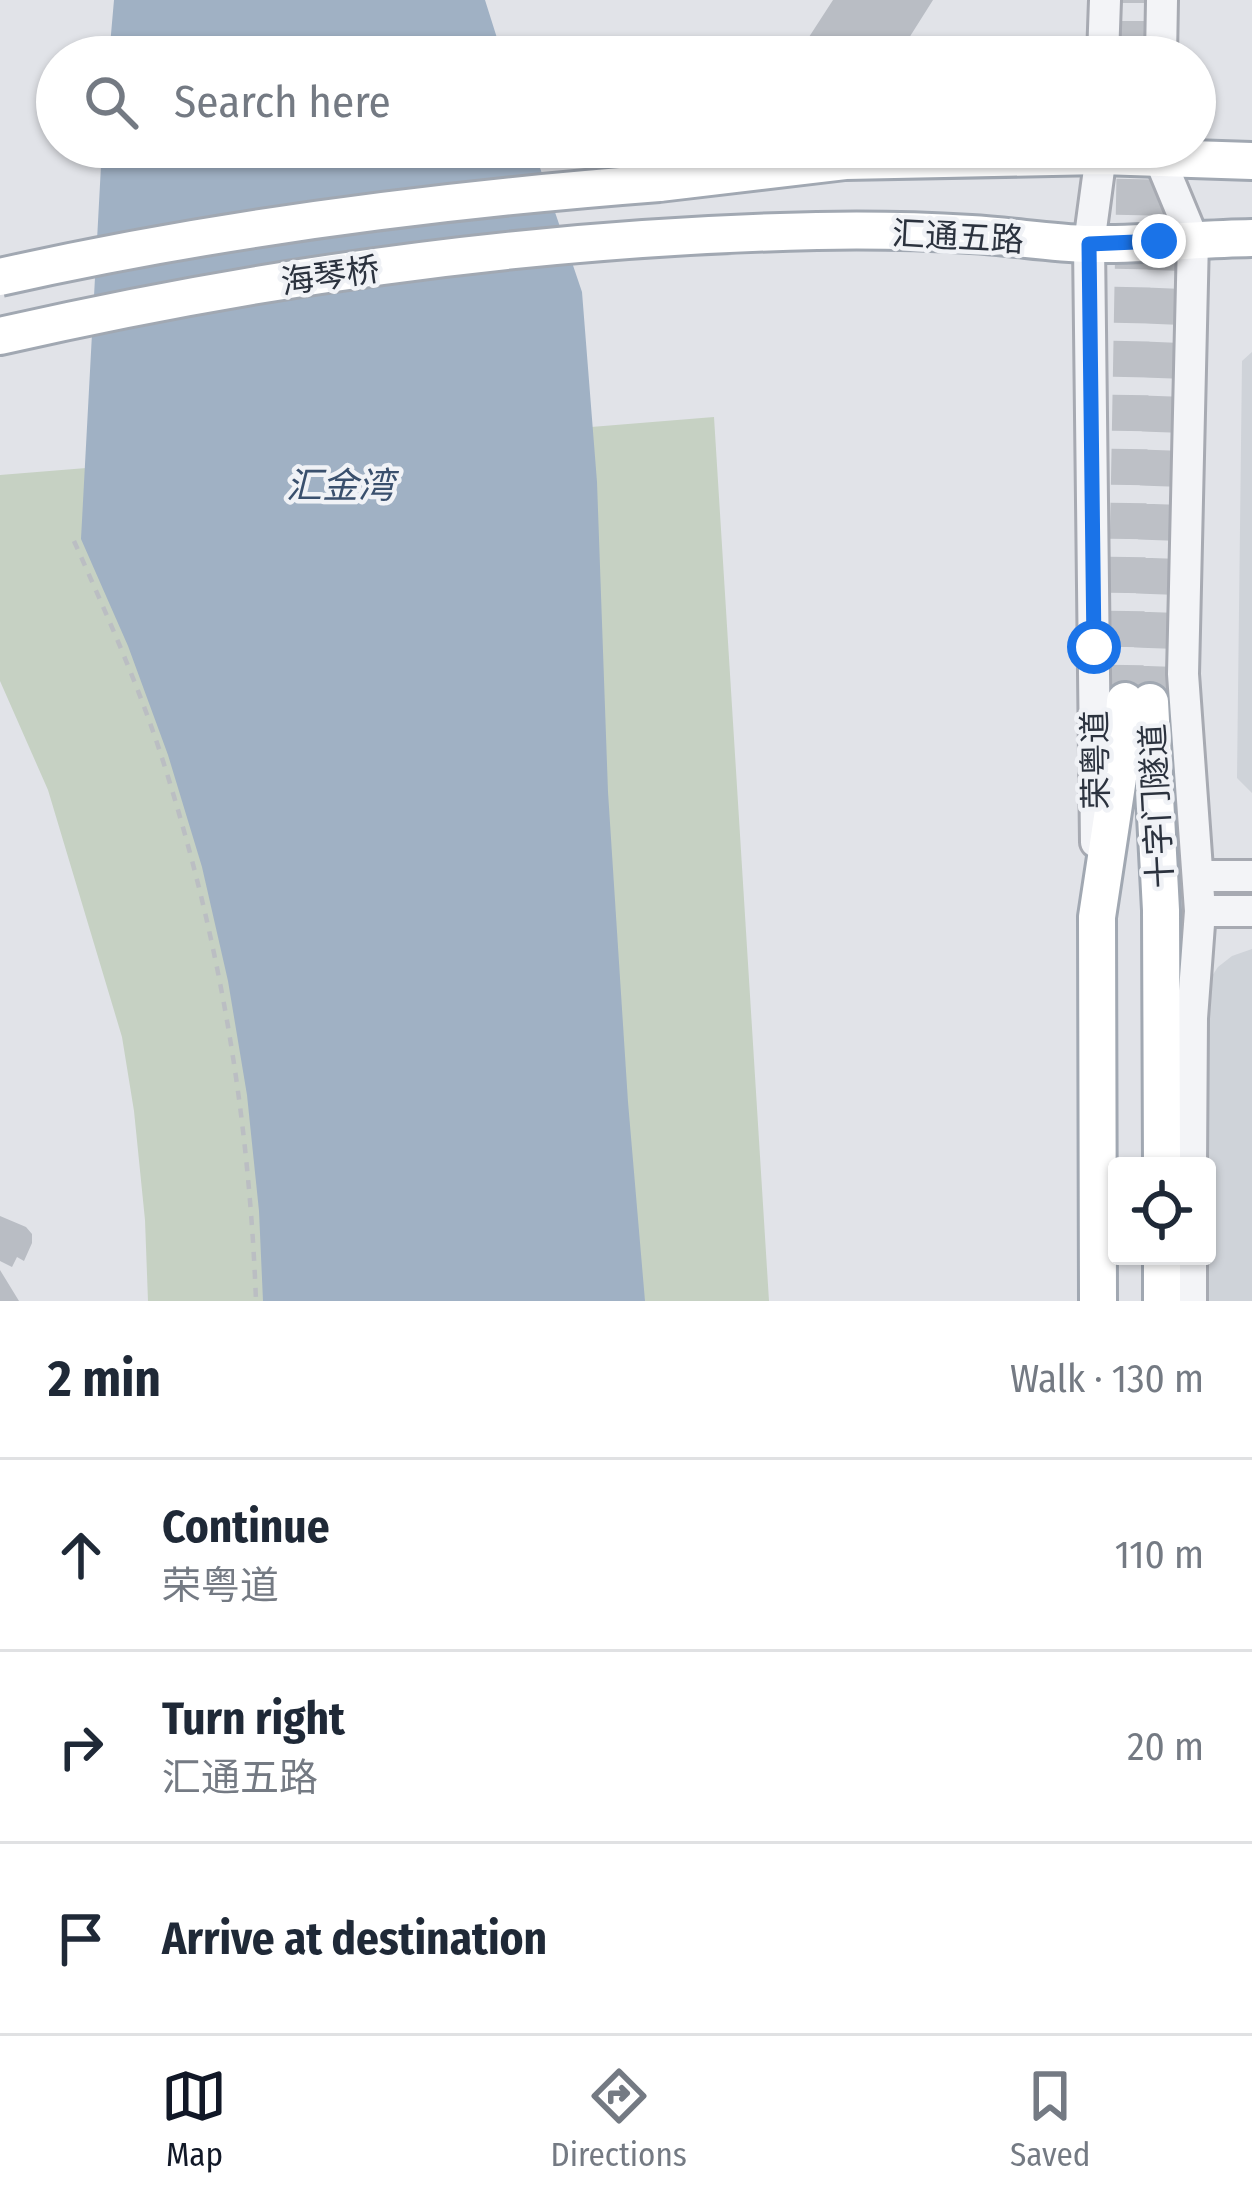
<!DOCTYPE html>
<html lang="en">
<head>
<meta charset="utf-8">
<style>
  body { margin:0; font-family:"Fira Sans Condensed","Noto Sans SC",sans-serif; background:#f2f2f3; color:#1f2937 }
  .controls { position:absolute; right:36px; bottom:36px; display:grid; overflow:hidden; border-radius:12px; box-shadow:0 3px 9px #0004 }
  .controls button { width:108px; height:108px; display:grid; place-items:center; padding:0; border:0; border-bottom:3px solid #e0e1e3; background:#fff; color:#1f2937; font:60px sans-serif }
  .stop { position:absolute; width:36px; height:36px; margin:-27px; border:9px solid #1a73e8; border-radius:50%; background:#fff }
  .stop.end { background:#1a73e8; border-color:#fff; box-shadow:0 3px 12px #0008 }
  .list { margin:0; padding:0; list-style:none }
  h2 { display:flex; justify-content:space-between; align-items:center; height:156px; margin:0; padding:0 48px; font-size:51px }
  h2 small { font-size:39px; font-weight:400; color:#747a83 }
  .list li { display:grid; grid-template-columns:78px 1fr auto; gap:36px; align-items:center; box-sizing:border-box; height:192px; padding:0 48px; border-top:3px solid #e0e1e3 }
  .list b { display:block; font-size:45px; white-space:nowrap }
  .list p { margin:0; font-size:39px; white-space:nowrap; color:#747a83 }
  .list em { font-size:39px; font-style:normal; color:#747a83 }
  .icon { flex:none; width:66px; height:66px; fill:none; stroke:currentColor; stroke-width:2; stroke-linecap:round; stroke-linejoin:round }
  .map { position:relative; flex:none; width:1252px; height:1301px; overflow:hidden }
  .search { position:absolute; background:#fff; box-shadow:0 3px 9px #0004; left:36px; right:36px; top:36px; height:132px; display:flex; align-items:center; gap:30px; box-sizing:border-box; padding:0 42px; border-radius:66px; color:#747a83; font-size:45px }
  .sheet { height:732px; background:#fff }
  nav { display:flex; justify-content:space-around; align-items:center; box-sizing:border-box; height:168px; border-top:3px solid #e0e1e3; background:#fff; font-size:33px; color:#747a83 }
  nav a { display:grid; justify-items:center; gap:6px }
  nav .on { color:#111827 }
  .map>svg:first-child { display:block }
</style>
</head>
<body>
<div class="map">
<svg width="1252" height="1301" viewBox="0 0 1252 1301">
  <rect width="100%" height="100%" fill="#e1e3e8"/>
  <!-- built -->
  <path fill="#cfd3d9" d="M1252,352V793L1237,778L1242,361Z
    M1252,949V1301H1203V1256H1207V1166H1203L1208,982L1218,967L1232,956Z"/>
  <!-- green -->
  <path fill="#c6d1c3" d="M714,417L769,1301H148L145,1220L134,1111L122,1037L48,790L0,681V475Z"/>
  <!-- water -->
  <path fill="#a0b1c4" d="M114,0H485L503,57H109Z
    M102,147H533L582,292L597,482L608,792L628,1102L645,1301H263L259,1211L247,1095L228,981L202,867L168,755L128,646L81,539Z"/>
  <!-- building -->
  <path fill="#b9bdc4" d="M833,0H933L897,57H841L809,37Z
    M0,1216L26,1227L32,1234V1243L24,1261L17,1257L12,1267L0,1261Z
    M0,1270L19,1301H0Z"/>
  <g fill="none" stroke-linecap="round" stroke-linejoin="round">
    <!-- major-tunnel -->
    <path stroke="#bdc0c6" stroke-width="36" stroke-dasharray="36 18" stroke-linecap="butt" d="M1136,57V0
      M1125,701L1135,147
      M1150,702L1169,172"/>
    <!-- minor casing -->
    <g stroke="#a7aab2" stroke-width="36">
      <path id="minor" d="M1103,57L1105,0
        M1161,57L1162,0
        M1159,147V157L1193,239L1183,674L1200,911L1192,1018L1191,1166
        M1096,842L1089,244L1102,147
        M1198,876H1252
        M1200,911H1252
        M1191,1301V1256"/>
    </g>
    <!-- major casing -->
    <g stroke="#a1a8b2" stroke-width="42">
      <path id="major" d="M659,183L845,161L1101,156L1252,161
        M0,336C267,275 543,237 817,231C868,230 921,231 971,234C1010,236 1050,243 1089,244C1143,245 1198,239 1252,238
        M1150,702L1161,910L1162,1166
        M1162,1256V1301
        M1098,1301L1097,917L1121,758L1125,701"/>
    </g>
    <!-- path -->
    <path stroke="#bbbec3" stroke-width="4.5" stroke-dasharray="9 9" stroke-linecap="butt" d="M74,541C106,613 139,686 163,761C220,939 249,1115 256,1301"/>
    <!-- minor -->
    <use href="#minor" stroke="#f3f4f7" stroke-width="30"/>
    <!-- major -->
    <use href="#major" stroke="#fff" stroke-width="36"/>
    <!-- major-bridge casing -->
    <g stroke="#a1a8b2" stroke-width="42" stroke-linecap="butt">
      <path id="major-bridge" d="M0,277C217,228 437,200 659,183"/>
    </g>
    <!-- major-bridge -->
    <use href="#major-bridge" stroke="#fff" stroke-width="36"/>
  </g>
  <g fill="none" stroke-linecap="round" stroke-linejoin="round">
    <!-- route -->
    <path stroke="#1a73e8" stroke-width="15" d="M1094,647L1089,244L1159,241"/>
  </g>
  <g text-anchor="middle" stroke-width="9" stroke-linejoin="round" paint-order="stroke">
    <!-- street labels -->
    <g font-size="33" fill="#2b323e" stroke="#f0f2f6">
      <text transform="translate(958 236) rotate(3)" y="12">汇通五路</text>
      <text transform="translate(330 275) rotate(-8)" y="12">海琴桥</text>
      <text transform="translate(1095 760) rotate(-91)" y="12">荣粤道</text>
      <text transform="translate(1156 806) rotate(-93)" y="12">十字门隧道</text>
    </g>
    <!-- water labels -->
    <g font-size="36" font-style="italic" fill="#3a506d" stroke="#f0f2f6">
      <text x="340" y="498">汇金湾</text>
    </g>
  </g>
</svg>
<div class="controls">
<button><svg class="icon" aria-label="locate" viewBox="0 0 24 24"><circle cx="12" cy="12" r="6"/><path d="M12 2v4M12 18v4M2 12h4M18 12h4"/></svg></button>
</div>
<div class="stop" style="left:1094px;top:647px"></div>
<div class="stop end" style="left:1159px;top:241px"></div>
<div class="search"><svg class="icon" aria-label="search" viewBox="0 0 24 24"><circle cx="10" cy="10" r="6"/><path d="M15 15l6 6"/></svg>Search here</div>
</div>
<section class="sheet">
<h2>2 min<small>Walk · 130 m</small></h2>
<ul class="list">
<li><svg class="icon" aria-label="ahead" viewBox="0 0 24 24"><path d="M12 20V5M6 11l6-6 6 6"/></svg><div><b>Continue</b><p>荣粤道</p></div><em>110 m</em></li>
<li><svg class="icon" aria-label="right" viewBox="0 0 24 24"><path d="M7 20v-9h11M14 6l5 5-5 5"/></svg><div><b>Turn right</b><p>汇通五路</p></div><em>20 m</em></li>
<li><svg class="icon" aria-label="arrive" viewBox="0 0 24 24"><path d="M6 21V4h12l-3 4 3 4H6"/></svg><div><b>Arrive at destination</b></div></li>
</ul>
</section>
<nav>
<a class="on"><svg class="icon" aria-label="map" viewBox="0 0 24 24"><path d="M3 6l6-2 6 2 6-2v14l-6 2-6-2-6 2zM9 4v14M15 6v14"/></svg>Map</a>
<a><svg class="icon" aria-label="directions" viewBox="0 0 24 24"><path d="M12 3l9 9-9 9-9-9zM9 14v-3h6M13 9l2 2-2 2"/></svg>Directions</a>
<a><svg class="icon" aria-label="saved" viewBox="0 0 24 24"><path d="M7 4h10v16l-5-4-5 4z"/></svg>Saved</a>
</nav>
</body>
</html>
